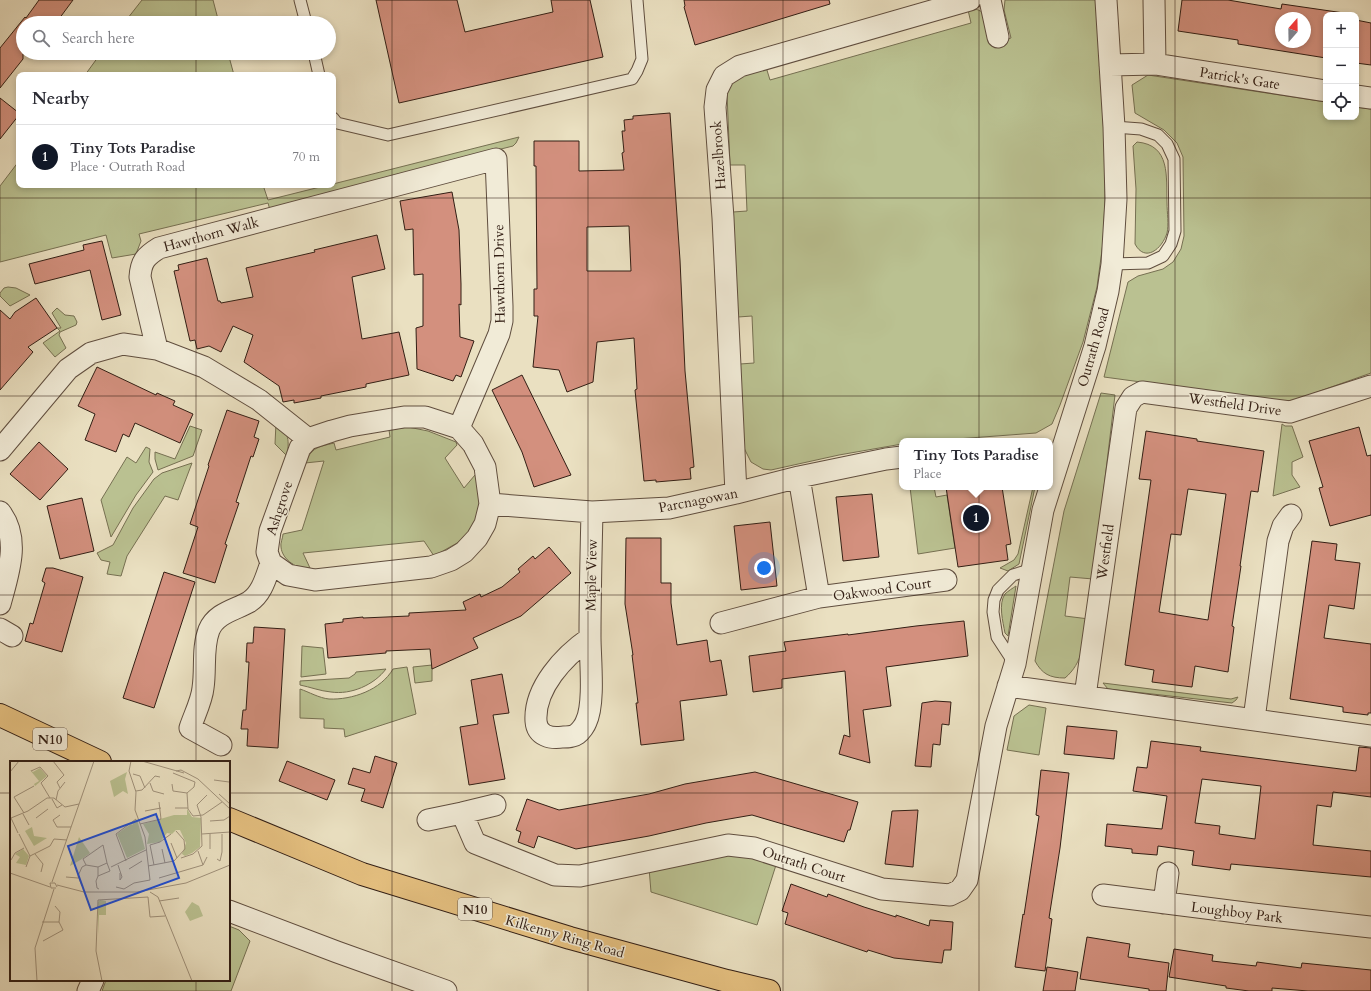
<!DOCTYPE html>
<html lang="en">
<head>
<meta charset="utf-8">
<style>
  body { margin:0; font-family:Cardo,serif; background:#f2f2f3; color:#2b2b33 }
  .controls { position:absolute; right:12px; top:12px; display:grid; overflow:hidden; border-radius:8px; box-shadow:0 2px 6px #0003 }
  .controls button { width:36px; height:36px; display:grid; place-items:center; padding:0; border:0; border-bottom:1px solid #e1e1e2; background:#fff; color:#2b2b33; font:20px sans-serif }
  .compass { position:absolute; left:1275px; top:12px; width:36px; height:36px; border-radius:50%; background:#fff; box-shadow:0 2px 6px #0003; rotate:20deg }
  .you { position:absolute; left:764px; top:568px; width:14px; height:14px; margin:-10px; border:3px solid #fff; border-radius:50%; background:#1a73e8; box-shadow:0 0 0 6px #1a73e833 }
  .badge { display:grid; place-items:center; width:26px; height:26px; border-radius:50%; background:#111827; color:#fff; font-size:13px; font-weight:700 }
  .pin { position:absolute; translate:-50% -50%; border:2px solid #fff; box-shadow:0 1px 4px #0006 }
  .popup { position:absolute; left:899px; top:438px; width:154px; height:52px; box-sizing:border-box; display:grid; place-content:center; border-radius:8px; background:#fff; filter:drop-shadow(0 1px 3px #0005); font-size:13px; white-space:nowrap; color:#7c7c81 }
  .popup b { font-size:15px; color:#2b2b33 }
  .popup::after { content:''; position:absolute; left:50%; top:100%; margin-left:-8px; border:8px solid transparent; border-top-color:#fff }
  .list { margin:0; padding:0; list-style:none }
  h2 { display:flex; justify-content:space-between; align-items:center; height:52px; margin:0; padding:0 16px; font-size:17px }
  h2 small { font-size:13px; font-weight:400; color:#7c7c81 }
  .list li { display:grid; grid-template-columns:26px 1fr auto; gap:12px; align-items:center; box-sizing:border-box; height:64px; padding:0 16px; border-top:1px solid #e1e1e2 }
  .list b { display:block; font-size:15px; white-space:nowrap }
  .list p { margin:0; font-size:13px; white-space:nowrap; color:#7c7c81 }
  .list em { font-size:13px; font-style:normal; color:#7c7c81 }
  .icon { flex:none; width:22px; height:22px; fill:none; stroke:currentColor; stroke-width:2; stroke-linecap:round; stroke-linejoin:round }
  .map { position:relative; flex:none; width:1371px; height:991px; overflow:hidden }
  .search { position:absolute; background:#fff; box-shadow:0 2px 6px #0003; left:16px; top:16px; width:320px; height:44px; display:flex; align-items:center; gap:10px; box-sizing:border-box; padding:0 14px; border-radius:22px; color:#7c7c81; font-size:15px }
  .panel { position:absolute; background:#fff; box-shadow:0 2px 6px #0003; left:16px; top:72px; width:320px; height:116px; border-radius:8px }
  .map>svg:first-child { display:block }
</style>
</head>
<body>
<div class="map">
<svg width="1371" height="991" viewBox="0 0 1371 991">
  <rect width="100%" height="100%" fill="#eae0c1"/>
  <filter id="stains"><feTurbulence type="fractalNoise" baseFrequency=".005" numOctaves="4"/><feColorMatrix values="0 0 0 0 .2 0 0 0 0 .09 0 0 0 0 .02 0 0 0 .5 -.17"/></filter>
  <radialGradient id="worn" r=".72"><stop offset=".6" stop-color="#630" stop-opacity="0"/><stop offset="1" stop-color="#630" stop-opacity=".3"/></radialGradient>
  <!-- green -->
  <path fill="#bac191" stroke="#767052" d="M142,0H213L219,23H124Z
    M1005,0H1096L1105,152V199L1103,243L1097,287L1083,342L1060,405L1052,424L1036,433L930,441H902V444L839,455L771,470L763,469L751,462L744,448L740,364L754,363L752,316L738,317L733,212L747,211L745,165H730L727,94L728,84L737,74L766,67L770,80L971,23L968,10C974,8 977,9 982,12L992,43L1011,38L1004,10Z
    M101,53H228L234,75H85Z
    M1148,75L1326,102V117H1356V107L1371,109V373L1289,402L1104,377L1128,282L1138,276L1163,269L1173,262L1181,249L1184,236L1183,157L1177,143L1164,130L1135,113L1132,85Z
    M519,137L516,143L513,146L374,181L270,210L268,203L139,234L141,241L136,254L112,258L106,235L0,262V186L19,161V185H263L268,200L328,185H333V184Z
    M1137,142C1171,145 1166,177 1167,203C1167,212 1169,225 1167,233C1162,249 1145,263 1135,244L1136,189L1133,146Z
    M8,287L16,288L30,295L10,306L0,296V293L4,288Z
    M57,308L65,315L74,316L77,322L76,325L60,332L59,335L66,348L55,357L43,343L60,331L57,328H61L52,313Z
    M1101,393L1115,395L1093,579L1070,577L1065,616L1089,619C1084,641 1083,663 1065,678C1050,678 1042,674 1035,661L1064,511Z
    M276,423C290,432 289,442 287,456L275,444Z
    M1282,424L1285,426H1292L1303,457L1292,462V475L1300,487L1273,496Z
    M190,426L202,430L193,456L158,470L155,459V452L175,459Z
    M408,427L428,431L456,442L457,445L445,458L464,488L475,475L482,489L476,522L466,538L434,556L424,541L303,553L310,568C298,570 282,560 281,547C280,543 283,538 283,534L302,530L324,461L305,463C312,447 318,447 334,443L336,450L390,437L389,430Z
    M146,447L150,449L149,462L153,472L136,495L111,537L101,500L127,457L136,463Z
    M192,463L178,500L165,496L127,556L121,576L107,574L110,562L101,560L97,553L113,545L133,508L154,479L162,473Z
    M910,487H934L936,497L947,495L955,548L918,554Z
    M1033,487H1035L1019,564L1008,571L1000,568L1014,560L1018,554Z
    M1016,586L1008,636L1005,633C1003,622 998,604 1005,594C1008,591 1013,588 1016,586Z
    M302,646L323,648L326,674L301,677Z
    M432,665V681L415,683L413,667Z
    M407,667L416,714L345,737L344,729L324,728V719L300,718V689C309,692 319,698 329,699C352,700 381,690 393,669Z
    M386,669C374,685 351,695 331,692C320,691 310,687 300,685V681L349,678L355,674L356,672Z
    M1103,683L1231,699L1238,697L1236,700L1232,703L1108,689Z
    M1029,705L1046,708L1039,755L1007,750L1014,716Z
    M733,853L776,865L757,925L651,892L649,868Z
    M229,926L239,930L250,941L231,991H102L106,980H229Z"/>
  <!-- building -->
  <path fill="#d3907e" stroke="#321e14" fill-rule="evenodd" d="M39,0H73L56,23H23V59L0,88V48L25,17L26,18Z
    M376,0H457L465,32L553,12L551,0H590L603,57L399,103Z
    M684,0H829L830,4L695,45L684,7L685,6Z
    M1182,0H1228L1281,9L1282,4L1344,13L1343,15H1326V58L1238,44V40L1178,31ZM1281,18H1305V42H1281Z
    M1356,20L1371,23V65L1356,63Z
    M0,98L19,113V115L0,139Z
    M670,113L680,260L685,371L694,467L690,468L691,479L656,482V480L644,481L635,390L637,389L634,338L597,342L593,382L567,392L559,370L533,367L538,316H534V289H537L536,166H534V141H579V171L624,170L622,153L624,152L622,131H625L624,120L633,119V116ZM629,226L631,271H587V227Z
    M452,192L459,230L461,284V305L459,304L460,337L474,341L461,377L456,375L453,381L417,369L416,328L423,326V274L414,275L413,229L405,230L400,201Z
    M377,235L385,269L352,277L362,339L399,332L409,375L366,384V387L321,396V398L294,403V400L283,402L279,386L244,362L253,335L233,326L221,352L209,346L197,349L195,340L190,341L174,271L179,270L178,265L207,258L218,301H220L221,303L253,297L246,268L315,252L314,250Z
    M102,241L121,315L102,320L90,270L35,284L29,264L84,250L83,245Z
    M36,298L57,328L28,347L33,352L0,390V310L10,319L15,312Z
    M97,367L156,395L157,393L175,401L173,405L193,414L180,443L135,423L129,437L123,434L116,452L85,440L95,414L78,406Z
    M522,375L571,475L534,487L522,452L492,390Z
    M227,410L259,421L254,437L259,439L253,457L251,456L236,502L239,503L225,544L227,545L215,583L183,573L198,527L190,524L209,466L208,465Z
    M1359,427L1367,456L1371,455V515L1330,526L1319,488L1323,487L1309,441Z
    M1146,431L1197,439V441L1264,451L1258,492L1251,491L1240,566H1241L1232,626L1234,627L1228,672L1195,666L1192,687L1152,682L1154,670L1125,665L1151,480L1139,479ZM1188,489L1226,494L1208,620L1159,612L1171,534L1181,535Z
    M39,442L68,469L40,500L10,474Z
    M946,487H1002L1011,544L1006,545L1008,560L958,567Z
    M872,494L879,557L843,561L836,497Z
    M82,498L94,551L60,559L47,506Z
    M770,522L777,586L741,590L734,526Z
    M626,538H661V583H671V603L677,645L707,640L710,662L721,660L727,695L680,701L684,740L641,745L636,703H638L632,655H633L625,604Z
    M1312,541L1337,544L1335,560L1360,563L1354,609L1329,605L1324,638L1371,644V713H1368V715L1343,712V707L1290,699Z
    M549,547L571,573L521,616L473,638L478,648L432,669L430,649L386,651V653L328,658L325,624L343,622V619L363,617V618L409,616V613L466,610L463,602L480,594L481,597L502,587L520,572L518,569L533,556L535,559Z
    M46,568H53L83,577L62,652L25,641L30,623L33,624L45,583L42,581Z
    M164,572L195,582L154,708L123,698Z
    M964,621L968,656L886,667L891,706L863,710L870,763L839,754L844,735L850,737L845,671L782,679V688L753,692L749,656L786,651L784,642L848,634V635L916,626Z
    M254,627L285,629L278,748L247,746L248,729H241L243,710H246L249,662H246L247,643H253Z
    M502,674L509,713L493,715L505,779L469,785L460,727L478,724L471,680Z
    M935,701L951,702L949,725L942,724L940,745L933,744L931,767L915,766L922,703Z
    M1067,726L1117,731L1114,759L1064,754Z
    M1151,741L1201,747L1200,751L1356,771L1359,747L1371,748V797L1333,792L1331,807L1317,805L1313,845L1371,851V877L1231,864L1230,870L1192,865L1194,851L1158,846L1157,855L1132,853V849L1105,846L1107,824L1162,829L1167,796L1133,791L1137,767L1147,768ZM1202,779L1261,786L1255,839L1219,834L1220,826L1195,823Z
    M375,756L397,763L383,808L361,801L365,789L348,784L353,768L370,773Z
    M287,761L335,780L327,800L279,781Z
    M1041,770L1069,773L1060,848L1049,918L1052,919L1045,971L1015,967L1023,914L1024,915L1039,816L1036,815Z
    M755,772L858,802L850,830H848L844,842L752,815L706,823L649,836L576,849L538,836L534,848L518,842L521,832L516,830L527,799L559,810L649,794L685,784Z
    M918,810L913,867L885,864L892,811Z
    M791,884L827,897L828,894L864,907L896,917V915L929,926L930,920L953,922L951,950H944L942,963L894,958L868,950L867,952L785,924L788,913L782,911Z
    M1087,937L1130,944L1128,957L1169,963L1166,991H1149V989L1080,979Z
    M1174,949L1213,955L1212,961L1256,966L1257,962L1301,968L1302,963L1371,970V991H1308L1272,988V991H1249L1226,988V986L1169,977Z
    M1047,967L1078,972L1075,991H1043Z"/>
  <g fill="none" stroke-linecap="round" stroke-linejoin="round">
    <!-- lane casing -->
    <g stroke="#604e3f" stroke-width="13">
      <path id="lane" d="M300,0L306,23
        M314,53L319,75
        M333,118L337,123L388,135L632,79L637,71L642,59L637,0
        M1112,264L1148,263L1163,256L1171,244L1175,231L1174,159L1167,144L1158,135L1141,129L1114,127
        M1014,663L997,637L993,612L994,600L998,590L1013,575L1033,569"/>
    </g>
    <!-- street casing -->
    <g stroke="#604e3f" stroke-width="23">
      <path id="street" d="M990,0L998,37
        M1154,0L1155,64
        M1110,65L1155,64L1326,91
        M1356,96L1371,98
        M404,417H425L459,428L473,444L485,467L490,504L485,524L477,538L464,552L451,560L431,567L315,580L288,575L271,563L267,552L270,531L300,448L308,439L332,431L350,426Z
        M308,439L259,400L204,367L157,349L140,277C141,261 146,256 159,248L496,159L502,306V321L499,334L459,428
        M0,450L68,369L91,353L123,344L157,349
        M799,477L819,597
        M736,493L723,218L715,107L717,90L724,76L740,66L970,0
        M490,504L592,512L669,508L736,493L799,477L886,459L902,457
        M0,512C21,539 8,574 0,604
        M721,623L819,597L946,580
        M0,629L12,636
        M590,638C564,656 534,688 536,721C537,736 551,739 563,737C568,737 573,737 577,734C581,731 585,725 586,722C595,704 590,658 590,637C590,595 591,554 592,512
        M1008,686L1371,736
        M1085,696L1126,408L1133,397L1142,392L1290,412L1371,386
        M1254,719L1278,541L1283,526L1291,515
        M221,745L190,728C194,716 202,700 203,688C206,669 202,648 209,630C216,613 235,610 249,602C262,594 266,577 271,563
        M462,813L475,843L555,875L580,876L728,845L754,848L882,889L950,895L960,890L967,880L996,726L1015,664L1043,510L1095,346L1108,291L1112,264L1116,199L1114,127L1106,0
        M428,820L462,813L495,805
        M1103,895L1253,914L1371,927
        M1164,903L1168,873
        M229,911L337,952L446,991
        M88,991L93,980"/>
    </g>
    <!-- highway casing -->
    <g stroke="#321e14" stroke-width="24">
      <path id="highway" d="M0,715L100,762
        M229,819L362,874L570,938L727,981L769,991"/>
    </g>
    <!-- lane -->
    <use href="#lane" stroke="#f1ebd7" stroke-width="11"/>
    <!-- street -->
    <use href="#street" stroke="#f1ebd7" stroke-width="21"/>
    <!-- highway -->
    <use href="#highway" stroke="#e5c080" stroke-width="22"/>
  </g>
  <!-- grid -->
  <path fill="none" stroke="#321e14" stroke-width="1" stroke-opacity="0.55" d="M196,0V23M392,0V991M588,0V991M783,0V991M979,0V991M1175,0V991M196,53V75M196,185V762M0,198H1371M0,396H1371M0,595H1371M0,793H11M229,793H1371M196,980V991"/>
  <g text-anchor="middle" stroke-width="3" stroke-linejoin="round" paint-order="stroke">
    <!-- shield labels -->
    <g fill="#f1ebd7" stroke="#6b5c4e" stroke-width="1">
      <rect x="33" y="728" width="34" height="22" rx="3"/>
      <rect x="458" y="898" width="34" height="22" rx="3"/>
    </g>
    <g font-size="13" font-weight="bold" fill="#321e14">
      <text x="50" y="744">N10</text>
      <text x="475" y="914">N10</text>
    </g>
    <!-- street labels -->
    <g font-size="14" fill="#321e14" stroke="#f1ebd7">
      <text transform="translate(1240 78) rotate(9)" y="5">Patrick's Gate</text>
      <text transform="translate(718 155) rotate(-94)" y="5">Hazelbrook</text>
      <text transform="translate(211 234) rotate(-15)" y="5">Hawthorn Walk</text>
      <text transform="translate(499 274) rotate(-91)" y="5">Hawthorn Drive</text>
      <text transform="translate(1093 347) rotate(-74)" y="5">Outrath Road</text>
      <text transform="translate(1235 404) rotate(8)" y="5">Westfield Drive</text>
      <text transform="translate(698 500) rotate(-11)" y="5">Parcnagowan</text>
      <text transform="translate(279 508) rotate(-72)" y="5">Ashgrove</text>
      <text transform="translate(1105 552) rotate(-82)" y="5">Westfield</text>
      <text transform="translate(591 575) rotate(-89)" y="5">Maple View</text>
      <text transform="translate(882 589) rotate(-8)" y="5">Oakwood Court</text>
      <text transform="translate(804 864) rotate(18)" y="5">Outrath Court</text>
      <text transform="translate(1237 912) rotate(7)" y="5">Loughboy Park</text>
      <text transform="translate(565 936) rotate(16)" y="5">Kilkenny Ring Road</text>
    </g>
  </g>
  <!-- overview -->
  <g transform="translate(10 761)">
    <rect width="220" height="220" fill="#eae0c1"/>
    <path d="M30,7L37,15L25,25L24,23L29,20L20,9L23,11ZM117,11L115,18L118,33L113,30L104,36L100,20ZM177,48L182,56L191,57L190,86L182,92L175,95L172,93L170,98L176,82L170,69H166L162,73L157,72L150,81L137,83L139,73L133,63L164,54H177ZM127,58L135,88L117,97L107,73L121,63L123,64L122,62ZM22,66L24,75L37,77L24,85L15,70ZM69,76L80,92L94,82L72,98L60,105ZM13,88L19,95L16,104L6,102L10,96L5,93ZM90,139L96,140V154H89L88,174V141ZM182,141L189,145L193,155L180,160L175,151Z" fill="#bac191"/>
    <path fill="none" stroke="#a0927c" stroke-width="1" d="M43,0L54,14L47,21L50,27M132,0L174,12M21,10L30,6L38,15L31,22L40,37M166,10L171,9L188,18L220,48M0,11L9,0M163,12L185,21L184,26L177,32L178,48L183,55L193,54L212,41M123,13L130,15L135,27M204,19L219,21M140,22L143,30L154,33M162,23L163,30L177,32M126,30L132,29L145,15L150,16M209,33L220,43M42,38L47,47L52,44M46,39L48,30L55,21M165,47H178M135,50L151,47M14,52L4,36L24,25M13,53L19,64M50,54L43,59L47,66H61M26,57L38,48M200,60L214,59L220,55M130,63L151,58L149,41M8,72L1,57L18,50L37,37H44L55,46L69,43M9,73L20,95M192,73L220,71M200,73V88M161,82L167,97M152,88L155,102M188,90L193,104M25,93L33,103L31,111M171,97L183,93L192,85L191,56L187,44L197,34M207,98L210,100L212,91V73M1,99L5,92L14,87M116,100L106,73L126,58M97,102L100,110L88,115V106ZM108,104L112,116L110,119V112M144,104L140,84L150,81L161,73M138,105L164,100L175,88L174,79L166,70M16,106L20,95L40,85L44,78L57,79M88,106L76,104L73,98L93,84L97,102M101,106L136,89M119,108L132,100M0,112L40,126M88,115L86,120L87,127L89,128M56,116L68,117M149,117L193,104L197,96M42,121L84,0M47,124L74,131H127L176,122L220,104M72,125L68,115L72,106L76,104M106,126L114,128L124,122L140,119L135,76L125,49L126,31L119,10L121,0M46,127H41L40,122H45L47,126M140,131L148,136L182,220M149,140L169,137M32,161H49L50,151L45,145M33,180L53,169L49,161M27,220L25,187L44,128M92,220L86,190L88,139L138,136L140,156L155,155"/>
    <path fill="#1d4ed8" fill-opacity="0.15" stroke="#1d4ed8" stroke-width="2" d="M146,53L169,117L81,149L58,85Z"/>
    <rect width="220" height="220" fill="none" stroke="#321e14" stroke-width="2"/>
  </g>
  <rect width="100%" height="100%" filter="url(#stains)"/>
  <rect width="100%" height="100%" fill="url(#worn)"/>
</svg>
<div class="controls">
<button>+</button>
<button>−</button>
<button><svg class="icon" aria-label="locate" viewBox="0 0 24 24"><circle cx="12" cy="12" r="6"/><path d="M12 2v4M12 18v4M2 12h4M18 12h4"/></svg></button>
</div>
<svg class="compass" viewBox="-18 -18 36 36"><path d="M0-13l5 13h-10z" fill="#e53935"/><path d="M0 13l5-13h-10z" fill="#7c7c81"/></svg>
<div class="you"></div>
<div class="pin badge" style="left:976px;top:518px">1</div>
<div class="popup"><b>Tiny Tots Paradise</b>Place</div>
<div class="search"><svg class="icon" aria-label="search" viewBox="0 0 24 24"><circle cx="10" cy="10" r="6"/><path d="M15 15l6 6"/></svg>Search here</div>
<section class="panel">
<h2>Nearby<small></small></h2>
<ul class="list">
<li><span class="badge">1</span><div><b>Tiny Tots Paradise</b><p>Place · Outrath Road</p></div><em>70 m</em></li>
</ul>
</section>
</div>
</body>
</html>
